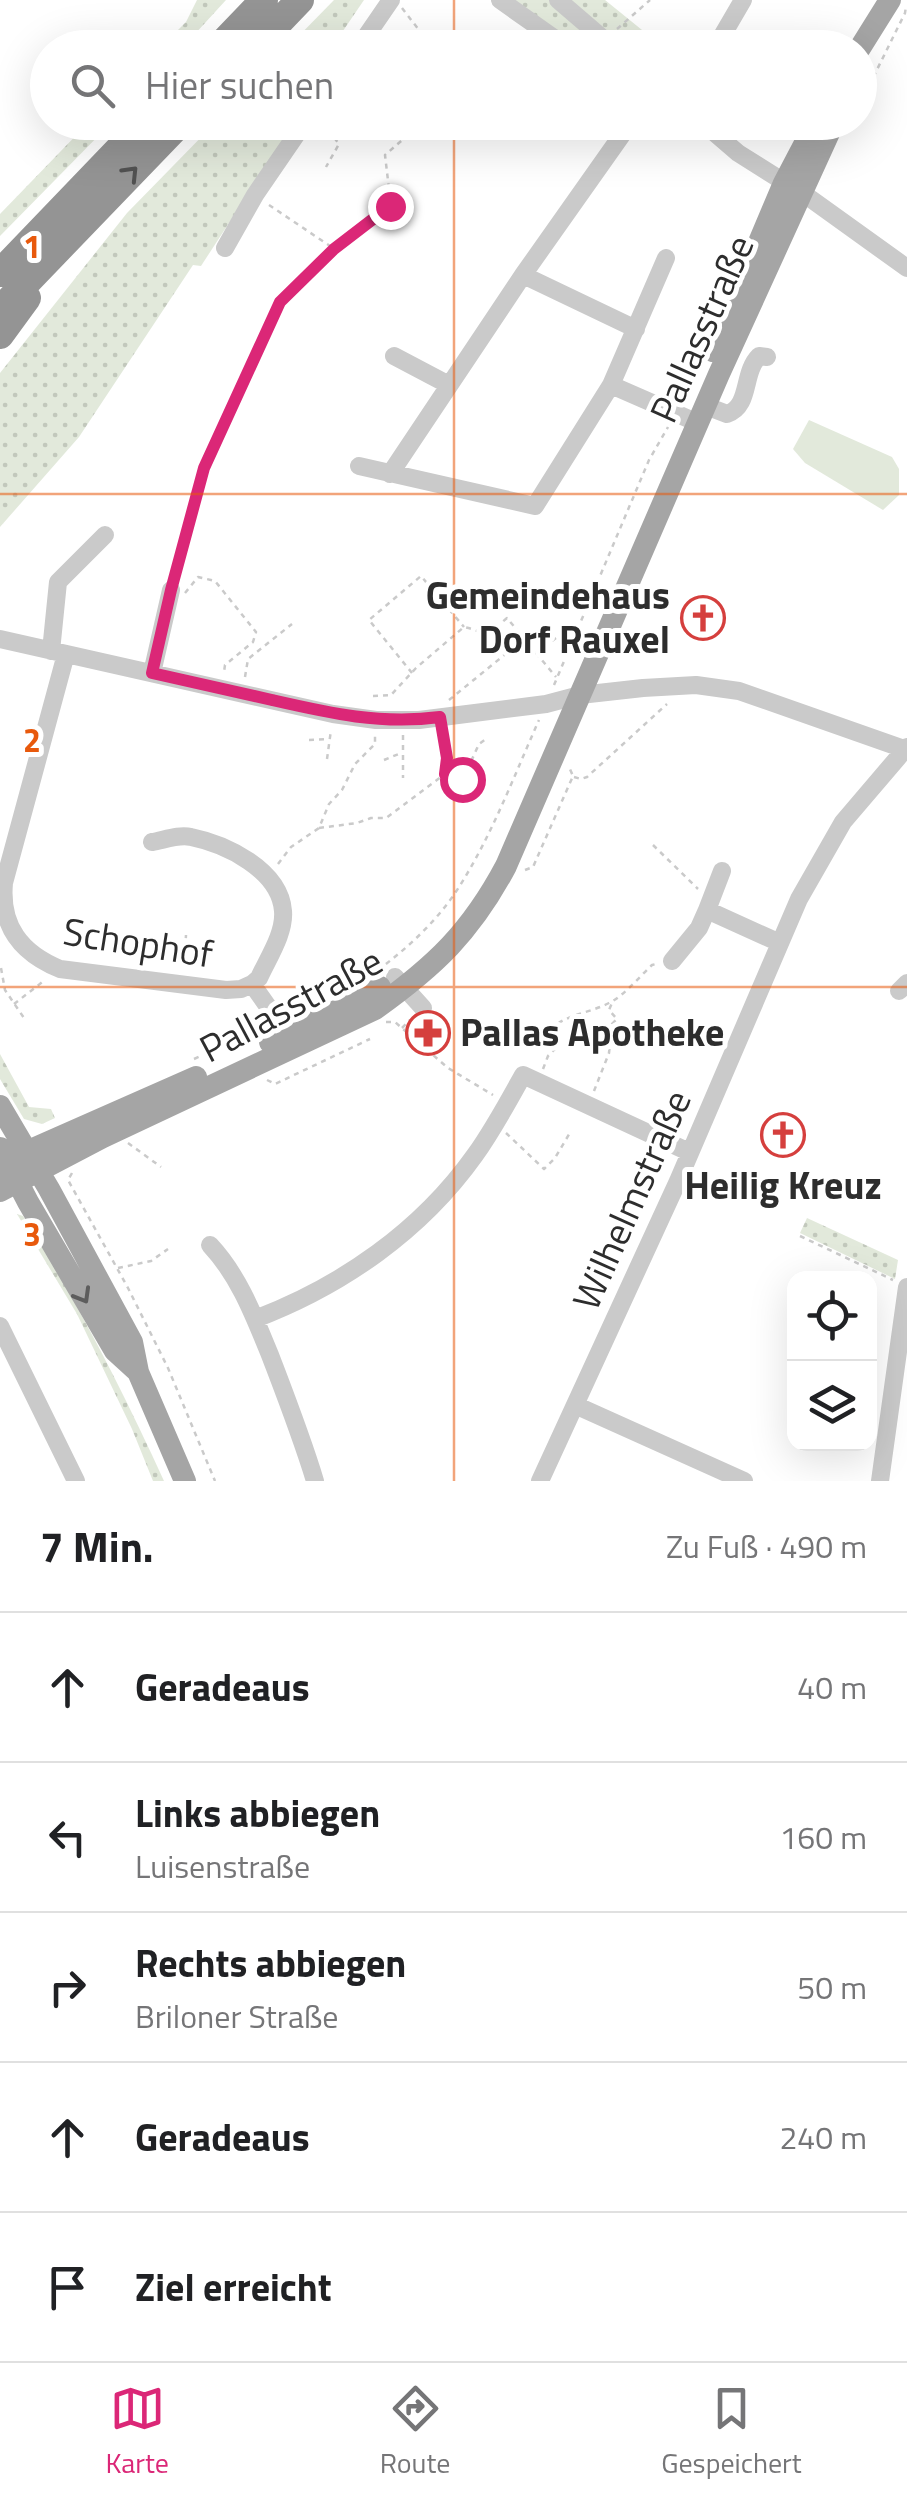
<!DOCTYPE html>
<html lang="de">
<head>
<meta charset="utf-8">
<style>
  body { margin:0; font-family:"Titillium Web",sans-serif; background:#f2f2f2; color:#202124 }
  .controls { position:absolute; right:30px; bottom:30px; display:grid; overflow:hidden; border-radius:20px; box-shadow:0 10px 40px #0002 }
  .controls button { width:90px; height:90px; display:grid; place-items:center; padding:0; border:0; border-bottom:2px solid #e0e0e0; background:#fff; color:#202124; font:50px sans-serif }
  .stop { position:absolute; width:30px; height:30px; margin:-22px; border:8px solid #db2777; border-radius:50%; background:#fff }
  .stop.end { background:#db2777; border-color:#fff; box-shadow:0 2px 10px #0008 }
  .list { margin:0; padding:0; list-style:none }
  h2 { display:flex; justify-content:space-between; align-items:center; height:130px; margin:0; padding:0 40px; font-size:42px }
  h2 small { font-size:32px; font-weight:400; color:#757577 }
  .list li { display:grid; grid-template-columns:65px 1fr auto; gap:30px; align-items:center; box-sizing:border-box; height:150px; padding:0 40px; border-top:2px solid #e0e0e0 }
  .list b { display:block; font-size:38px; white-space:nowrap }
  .list p { margin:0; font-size:32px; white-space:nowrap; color:#757577 }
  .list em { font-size:32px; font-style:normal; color:#757577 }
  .icon { flex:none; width:55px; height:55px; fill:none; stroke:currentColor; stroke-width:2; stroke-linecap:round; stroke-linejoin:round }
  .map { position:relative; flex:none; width:907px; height:1481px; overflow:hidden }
  .search { position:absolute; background:#fff; box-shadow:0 10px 40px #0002; left:30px; right:30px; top:30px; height:110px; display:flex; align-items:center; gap:25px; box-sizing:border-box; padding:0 35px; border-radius:55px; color:#757577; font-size:38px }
  .sheet { height:880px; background:#fff }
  nav { display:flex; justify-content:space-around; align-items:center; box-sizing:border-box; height:140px; border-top:2px solid #e0e0e0; background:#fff; font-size:28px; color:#757577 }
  nav a { display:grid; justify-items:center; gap:5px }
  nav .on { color:#db2777 }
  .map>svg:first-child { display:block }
</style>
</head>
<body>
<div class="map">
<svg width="907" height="1481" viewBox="0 0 907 1481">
  <defs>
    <pattern id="grass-dots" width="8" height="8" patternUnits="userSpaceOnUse" patternTransform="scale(2.5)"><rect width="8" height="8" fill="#e2e9db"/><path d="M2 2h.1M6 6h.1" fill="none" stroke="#c2c8bc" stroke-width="1.8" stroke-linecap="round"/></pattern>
  </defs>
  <rect width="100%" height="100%" fill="#fff"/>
  <!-- grass -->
  <path fill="url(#grass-dots)" d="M197,0H226L183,47H161L186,22Z
    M334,0H364L332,47H288Z
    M514,0H605L663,47H574L568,40Z
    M89,122L111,123L0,236V214Z
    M215,123H294L201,266L193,265L79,437L0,527V373L127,213Z
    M0,1054L29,1107L51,1109L55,1118L42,1124L24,1119L0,1079Z
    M17,1214L23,1216C77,1301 122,1389 164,1481H153L132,1429L77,1314Z
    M807,1218L898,1260L895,1279L800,1233Z"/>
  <!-- park -->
  <path fill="#e2e9db" d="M809,420L892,457L899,469V495L883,510L805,463L793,449Z"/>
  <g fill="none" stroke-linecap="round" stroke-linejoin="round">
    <!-- path -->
    <path stroke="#cacaca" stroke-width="2.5" stroke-dasharray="5 5" stroke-linecap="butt" d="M402,8L422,34L406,48
      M617,29L650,0
      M516,48L526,39L527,36
      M860,104L905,13L906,6
      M322,122L339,144L326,167
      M399,122L407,133
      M269,205L333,248
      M681,397L695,352
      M175,577L205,468L280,302L334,249L391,206L385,155L423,122
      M185,593L198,577L215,581L256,632L253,642L225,665L224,672
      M488,634L507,618L556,677
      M536,653L560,635L572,636
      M412,673L369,620L421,576L464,627
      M245,677L248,659L292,624
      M554,685L649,460L668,427
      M373,696L391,695L416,668L464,627C487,632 490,638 505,655
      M449,700L524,639
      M443,733L447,758L445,774L463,779L479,744L486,739
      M403,735V778
      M309,740L327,739
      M327,759L331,730
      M384,760L401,753
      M574,777L581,779L587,777L667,704
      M319,828L357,823L371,818H386L445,774
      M653,845L698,889
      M278,864L291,847L319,828L329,804L342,790L355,764L375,744V734
      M525,870L533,867L573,776L569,767
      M1,968L5,990L24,1018
      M184,968L186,935
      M378,970C409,947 438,920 459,887C492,835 514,776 539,720
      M14,1004L45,980
      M386,1022H395L448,1068L493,1095
      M402,1028L410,1020
      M194,1059L255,1032
      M543,1069L548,1056L556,1048L545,1037C559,1014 586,1015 609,1003C625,995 639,977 652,965L656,964
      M267,1080L275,1084L370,1039
      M594,1091L609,1053L612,1024L617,1019L609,1010L612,1003
      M506,1133L544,1169L555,1158L571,1131
      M128,1143L161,1167
      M72,1173L68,1180L128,1288L168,1368L215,1481
      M800,1236L893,1280
      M118,1268L151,1261L168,1249"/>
    <!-- minor -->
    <path stroke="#cacaca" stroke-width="18" d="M500,0L554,38L563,48
      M558,0L614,48
      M358,48L391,0
      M715,48L743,0
      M702,122L738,153L811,199L907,268
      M225,248L255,195L305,122
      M523,275L636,329
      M394,356L449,385
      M611,385L698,423
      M706,406L727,414C751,406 742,373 759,356L767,357
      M359,466L535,506L611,385L666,258
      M390,474L523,275L631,122
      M0,639L333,714L376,720H419L546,704L580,695L643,688L696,685L739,691L907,750
      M51,651L58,582L105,535
      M66,654L4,883C0,926 21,953 60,969L226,990L241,989L252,984L278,1021L289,1044
      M152,673L171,590
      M152,842C164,840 179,834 191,837C226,844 280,870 283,911C285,933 268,958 259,978L252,984
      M707,910L722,871
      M672,961L699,928L707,910L780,943
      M395,977L423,1008
      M899,991L907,983
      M210,1245C239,1276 254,1316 270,1355C286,1397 302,1438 315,1481
      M255,1319C342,1286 421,1231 475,1155C493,1130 508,1102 523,1075L689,1152
      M0,1326L76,1481
      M575,1405L744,1481
      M540,1481L678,1181L799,899L843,822L907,747
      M880,1481L907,1287"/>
    <!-- major -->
    <path stroke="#a5a5a5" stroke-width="22" d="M860,48L890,0
      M713,351L784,183L816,122
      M270,1042L368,996L380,987
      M0,1106L49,1189L132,1342L138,1372L185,1481
      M0,1148L28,1202L115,1351L138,1372
      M0,1168L26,1152L196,1077
      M0,1191L103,1137L375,1009C435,966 471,932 506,866L719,374L834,122"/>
    <!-- highway -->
    <path stroke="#949494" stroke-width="28" d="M218,48L264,0
      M254,48L300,0
      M0,273L145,122
      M0,310L181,122
      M0,335L27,298"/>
  </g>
  <!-- one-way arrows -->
  <defs><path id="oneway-chevron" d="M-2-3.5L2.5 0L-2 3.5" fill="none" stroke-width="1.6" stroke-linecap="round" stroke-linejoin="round" transform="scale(2.5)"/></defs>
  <use stroke="#515151" href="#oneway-chevron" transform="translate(131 173) rotate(-46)"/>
  <use stroke="#5d5d5d" href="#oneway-chevron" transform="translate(83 1296) rotate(60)"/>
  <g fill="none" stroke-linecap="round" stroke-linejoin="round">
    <!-- route -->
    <path stroke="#db2777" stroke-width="12" d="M390,206L334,249L280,302L204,468L171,590L152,673C192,682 232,691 272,700C329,713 381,725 440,717L447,758L445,774L462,779"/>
  </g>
  <!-- grid -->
  <path fill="none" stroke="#e8590c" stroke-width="2.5" stroke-opacity="0.55" d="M454,0V48M454,122V1481M0,494H907M0,987H907"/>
  <!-- icons -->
  <defs>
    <g id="church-ring" transform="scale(2.25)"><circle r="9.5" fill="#fff" stroke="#d53f3d" stroke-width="1.5"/><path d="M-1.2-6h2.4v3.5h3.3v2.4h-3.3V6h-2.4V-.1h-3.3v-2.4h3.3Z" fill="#d53f3d"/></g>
    <g id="pharmacy-ring" transform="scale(2.25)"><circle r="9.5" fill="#fff" stroke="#d53f3d" stroke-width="1.5"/><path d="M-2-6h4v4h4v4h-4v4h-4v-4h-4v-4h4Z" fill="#d53f3d"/></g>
  </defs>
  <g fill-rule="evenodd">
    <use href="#church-ring" x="703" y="618"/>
    <use href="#pharmacy-ring" x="428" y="1033"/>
    <use href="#church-ring" x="783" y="1135"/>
  </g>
  <g text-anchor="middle" stroke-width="10" stroke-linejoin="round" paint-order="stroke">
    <!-- street labels -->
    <g font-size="38" fill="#2d2d2d" stroke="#fff">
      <text transform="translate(702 329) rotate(-66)" y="13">Pallasstraße</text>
      <text transform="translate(138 943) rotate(9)" y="13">Schophof</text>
      <text transform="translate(291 1005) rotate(-28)" y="13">Pallasstraße</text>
      <text transform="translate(632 1200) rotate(-66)" y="13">Wilhelmstraße</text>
    </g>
    <!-- poi labels -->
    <g font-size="38" font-weight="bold" fill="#2d2d2d" stroke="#fff" text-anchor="end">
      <text x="670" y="609">Gemeindehaus<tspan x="670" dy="44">Dorf Rauxel</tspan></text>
      <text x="460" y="1046" text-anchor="start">Pallas Apotheke</text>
      <text x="783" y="1199" text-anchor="middle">Heilig Kreuz</text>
    </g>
  </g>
  <g font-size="32" text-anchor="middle" font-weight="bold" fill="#e8590c" stroke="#fff" stroke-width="10" stroke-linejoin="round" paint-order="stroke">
    <text x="32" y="258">1</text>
    <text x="32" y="752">2</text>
    <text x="32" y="1246">3</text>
  </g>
</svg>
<div class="controls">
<button><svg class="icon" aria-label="locate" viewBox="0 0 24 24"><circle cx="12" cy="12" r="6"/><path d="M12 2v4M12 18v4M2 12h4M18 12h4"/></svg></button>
<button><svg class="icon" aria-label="layers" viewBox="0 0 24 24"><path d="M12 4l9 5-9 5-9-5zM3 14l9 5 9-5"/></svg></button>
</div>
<div class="stop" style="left:462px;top:779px"></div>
<div class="stop end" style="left:390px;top:206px"></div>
<div class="search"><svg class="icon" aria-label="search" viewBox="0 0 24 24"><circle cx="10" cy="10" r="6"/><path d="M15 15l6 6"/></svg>Hier suchen</div>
</div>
<section class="sheet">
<h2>7 Min.<small>Zu Fuß · 490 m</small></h2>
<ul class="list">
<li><svg class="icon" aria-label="ahead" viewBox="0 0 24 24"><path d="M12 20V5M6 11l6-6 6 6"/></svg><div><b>Geradeaus</b></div><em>40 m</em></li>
<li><svg class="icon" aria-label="left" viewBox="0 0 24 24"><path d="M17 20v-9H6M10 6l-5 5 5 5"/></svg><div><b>Links abbiegen</b><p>Luisenstraße</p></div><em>160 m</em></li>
<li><svg class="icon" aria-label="right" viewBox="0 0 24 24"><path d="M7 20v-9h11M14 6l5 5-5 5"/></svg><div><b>Rechts abbiegen</b><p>Briloner Straße</p></div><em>50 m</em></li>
<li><svg class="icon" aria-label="ahead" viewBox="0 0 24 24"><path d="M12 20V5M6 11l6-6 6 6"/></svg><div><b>Geradeaus</b></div><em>240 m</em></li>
<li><svg class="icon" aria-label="arrive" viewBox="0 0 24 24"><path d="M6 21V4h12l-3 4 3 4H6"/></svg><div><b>Ziel erreicht</b></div></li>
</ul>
</section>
<nav>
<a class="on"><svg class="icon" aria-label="map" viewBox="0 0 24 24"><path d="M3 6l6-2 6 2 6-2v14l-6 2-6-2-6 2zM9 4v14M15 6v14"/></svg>Karte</a>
<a><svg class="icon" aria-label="directions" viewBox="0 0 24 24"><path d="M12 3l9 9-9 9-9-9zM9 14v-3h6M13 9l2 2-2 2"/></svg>Route</a>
<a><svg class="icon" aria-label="saved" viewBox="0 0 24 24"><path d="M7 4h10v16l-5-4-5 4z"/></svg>Gespeichert</a>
</nav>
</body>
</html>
